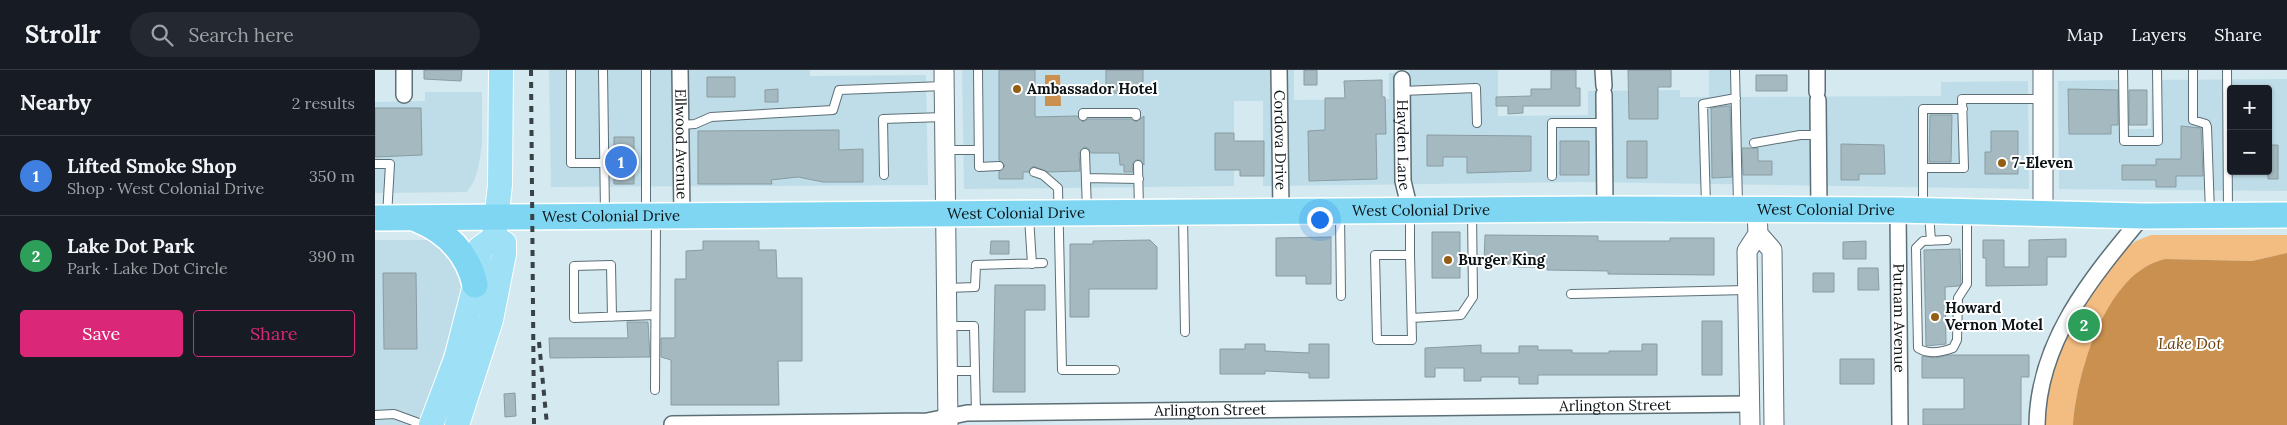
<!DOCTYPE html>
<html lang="en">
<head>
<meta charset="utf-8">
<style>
  body { margin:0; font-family:Lora,serif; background:#242831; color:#f1f3f6 }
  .controls { position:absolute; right:15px; top:15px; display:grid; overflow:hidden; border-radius:5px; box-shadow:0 1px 4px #0004 }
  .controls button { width:45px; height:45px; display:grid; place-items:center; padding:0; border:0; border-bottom:1px solid #363941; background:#171b24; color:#f1f3f6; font:25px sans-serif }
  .you { position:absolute; left:944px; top:149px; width:18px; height:18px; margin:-12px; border:4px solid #fff; border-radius:50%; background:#1a73e8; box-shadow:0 0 0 8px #1a73e833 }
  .badge { display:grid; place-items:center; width:32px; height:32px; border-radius:50%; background:#db2777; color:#fff; font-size:16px; font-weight:700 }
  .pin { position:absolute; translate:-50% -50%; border:2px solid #fff; box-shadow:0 1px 5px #0006 }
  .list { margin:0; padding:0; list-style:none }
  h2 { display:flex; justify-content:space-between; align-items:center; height:65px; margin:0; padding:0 20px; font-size:21px }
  h2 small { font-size:16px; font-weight:400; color:#9ea1a6 }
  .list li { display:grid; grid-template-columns:32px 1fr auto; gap:15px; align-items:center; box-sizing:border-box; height:80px; padding:0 20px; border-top:1px solid #363941 }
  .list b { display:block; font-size:19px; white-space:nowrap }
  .list p { margin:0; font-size:16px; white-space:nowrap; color:#9ea1a6 }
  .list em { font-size:16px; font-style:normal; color:#9ea1a6 }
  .actions { display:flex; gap:10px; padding:15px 20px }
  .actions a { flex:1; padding:11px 0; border:1px solid #db2777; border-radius:5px; text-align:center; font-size:18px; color:#db2777 }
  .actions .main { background:#db2777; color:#fff }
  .icon { flex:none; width:28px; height:28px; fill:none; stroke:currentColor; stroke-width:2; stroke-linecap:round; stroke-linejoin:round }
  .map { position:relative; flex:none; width:1912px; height:355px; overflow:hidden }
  header { display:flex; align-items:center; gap:30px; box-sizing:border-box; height:70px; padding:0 25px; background:#171b24; border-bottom:1px solid #363941 }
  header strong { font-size:24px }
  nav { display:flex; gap:28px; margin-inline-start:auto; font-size:18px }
  .search { width:350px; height:45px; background:#242831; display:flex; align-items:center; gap:12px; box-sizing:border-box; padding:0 18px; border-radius:28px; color:#9ea1a6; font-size:19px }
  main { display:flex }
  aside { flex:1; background:#171b24 }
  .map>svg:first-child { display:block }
</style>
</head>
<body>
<header>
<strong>Strollr</strong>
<div class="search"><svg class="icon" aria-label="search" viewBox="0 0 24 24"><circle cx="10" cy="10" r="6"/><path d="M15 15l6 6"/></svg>Search here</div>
<nav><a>Map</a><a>Layers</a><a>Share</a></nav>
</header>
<main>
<aside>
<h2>Nearby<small>2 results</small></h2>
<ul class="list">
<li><span class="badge" style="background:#3f7fe0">1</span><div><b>Lifted Smoke Shop</b><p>Shop · West Colonial Drive</p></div><em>350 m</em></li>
<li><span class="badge" style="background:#2e9e5b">2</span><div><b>Lake Dot Park</b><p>Park · Lake Dot Circle</p></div><em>390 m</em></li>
</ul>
<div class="actions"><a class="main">Save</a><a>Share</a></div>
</aside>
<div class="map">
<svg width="1912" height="355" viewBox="0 0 1912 355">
  <rect width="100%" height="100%" fill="#d4e9f0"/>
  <!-- built -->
  <path fill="#bfdde8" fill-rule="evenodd" d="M174,0H435V6L551,5L553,115L176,117Z
    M587,0H919V30L1014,29V3H1034V0H1123V46L1213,45V21L1305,20V27H1334V0H1365V27L1566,26V12L1653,11L1654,119L1206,112L888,116V31H859V116L589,119Z
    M1912,9V121L1684,119L1683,11L1745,10V59H1776L1777,10ZM1856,19H1893V101H1856Z
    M50,22H107V74L103,99L99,111L92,122L0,123V32L50,31Z
    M0,170H54L74,178L88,211L74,267L54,326L42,355H0Z"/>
  <!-- green -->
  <path fill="#f3bc80" d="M1776,165H1912V183L1877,191L1790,189C1731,203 1702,302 1698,355H1668L1669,326L1687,267L1742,186L1761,171Z"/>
  <!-- water -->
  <path fill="#c99050" d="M670,5H685L686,36H670Z
    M1912,183V355H1698C1702,302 1731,202 1790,189L1877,191Z"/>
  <!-- building -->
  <path fill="#a5b9c0" stroke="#889ca3" d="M49,0H87L86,11L49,9Z
    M624,0H660V47L702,46L708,52L713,49H756L761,52L769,46V95L765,90H761L757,95L758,102H749V95H745L744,83H716L713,78L709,77L704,83L705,101L673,102L658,96L654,102H648V109H624V102L630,96L628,93L624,90Z
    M731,0H768V23H731Z
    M929,0H942V15H929Z
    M1176,0H1201V18H1205V36H1148V43L1133,44V36H1121V27L1156,26V19H1176Z
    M1253,0H1296V17H1283V49H1254Z
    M1381,5H1412V21H1381Z
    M332,7H360V27H332Z
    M1007,10V27H1010L1011,64H1001L1002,109L934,111L933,61L950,60V28H970L969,11Z
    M403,19V32H390V20Z
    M1693,19L1743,20V55H1736V64H1694Z
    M1754,20H1772V55H1754Z
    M1350,36H1355L1357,107L1337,108L1336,38Z
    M0,38H46L47,85L0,87Z
    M1555,45H1577L1576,92H1554Z
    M1806,56L1826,58L1828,106H1801V117H1781V110H1747V95H1781V89H1806Z
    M464,60V80L488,79V112H448L423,107L396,110L397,114H323V61Z
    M1616,61H1643V104H1610V82H1616Z
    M840,63H859V71H889V106H865V100H840Z
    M1052,65L1156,66V101L1092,103V87H1068V96H1052Z
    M239,67H259V114H239Z
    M1185,71H1214V105H1185Z
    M1252,71H1272V108H1252Z
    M1466,74L1509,75L1510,104H1484V110H1466Z
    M1893,75H1903V109H1893Z
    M1367,78H1383V91H1397V105H1368Z
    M1057,162H1085V208H1057Z
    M1110,165L1223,166V171H1295V168H1339V205L1233,204V201L1172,200V197H1143V194H1109Z
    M956,167V214H931V206H901V168Z
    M1691,169V187H1672V215L1611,216V188H1608V170H1629V197H1654V170Z
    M775,170L782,177V219H714V247H695V174H718V171Z
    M328,171H384V180H401L402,208H427V291H403L404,335H296V290L286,287V268H300V209H311V181L328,180Z
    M616,171H634V184H615Z
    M1491,171V189H1468V172Z
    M1585,179L1586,214L1584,216L1570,217L1571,274L1551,276L1549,180Z
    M1483,198H1503L1504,220H1483Z
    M8,203H41L42,279H9Z
    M1438,203H1459V222H1438Z
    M620,215H670V240H650V322H618Z
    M1327,251H1347V305H1327Z
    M252,252H273L275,287L175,288L174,268H253Z
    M870,274H890V281L934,283V274H954V308H934V303L890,301V304H845V279H870Z
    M1267,274H1282V305H1163V314H1144V307H1106V311H1089V298H1060V307H1050V278L1106,275V283H1144V276H1163V280H1197V283H1234V281H1267Z
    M1573,285H1654V307H1646V355H1548V339H1589V308H1547V286L1560,288Z
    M1465,289H1499V314H1465Z
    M140,323L141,346L130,347L129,324Z"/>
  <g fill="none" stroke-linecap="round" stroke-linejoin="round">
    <!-- service casing -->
    <g stroke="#5d6f76" stroke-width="10">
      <path id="service" d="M196,0V93H229
        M228,0L230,143
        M603,0L604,97L624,96
        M1360,0L1363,135
        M1748,0L1749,71H1783L1782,0
        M1818,0V50L1831,54L1832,57L1835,143
        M1852,0L1853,142
        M1027,21L1101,18L1102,53
        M708,46V43H761V46
        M306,55L320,54L336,47L458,40L464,20L569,16
        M1379,73L1425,65H1443
        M571,80H604
        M710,83L712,140
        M0,94H15L12,146
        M763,95L764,140
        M1548,98V39H1588
        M659,102L668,105L683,118L687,300H740
        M509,105L508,49L569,47
        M1177,106V53H1229
        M711,108L764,109
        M1331,135L1328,34L1361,28
        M1548,136V98H1589L1587,29H1667
        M271,142V0
        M1554,143L1556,171
        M965,145L966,226
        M808,146L810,262
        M654,147L657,194
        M1572,170L1548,171L1541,178L1543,278C1553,285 1567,282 1578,278L1582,270L1583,228L1592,214V146
        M1035,185L1037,270H1002L1000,185H1035V145
        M572,218L600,217L601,195L668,193
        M1196,224L1372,220
        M237,247L236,195L199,196V248L280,245
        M1037,248L1086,245L1098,227L1097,142
        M572,256H599L600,301H572
        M600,301L601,343
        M280,320L281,149
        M0,345L19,344L49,355"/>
    </g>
    <!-- minor casing -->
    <g stroke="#5d6f76" stroke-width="18">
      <g id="minor">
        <path d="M29,0V25"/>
        <path id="s1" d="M305,0L307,146"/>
        <path id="s2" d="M904,0L906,140"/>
        <path d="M1228,0L1229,16"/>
        <path d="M1442,0V22"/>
        <path id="s3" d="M1027,9L1028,111L1035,140"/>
        <path d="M1229,24L1230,139"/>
        <path d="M1443,30L1444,140"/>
        <path id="s4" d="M1523,140L1525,355"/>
        <path id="s5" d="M297,354L552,351L592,343L1374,334"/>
        <path d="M1662,355C1663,271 1717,207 1768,146"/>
      </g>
    </g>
    <!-- tertiary casing -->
    <g stroke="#5d6f76" stroke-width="21">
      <path id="tertiary" d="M569,0L573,355
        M1668,0V143
        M1383,164L1397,180L1399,355
        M1375,355L1372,181L1383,164L1382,140"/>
    </g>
    <!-- primary casing -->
    <g stroke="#fff" stroke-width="26">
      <path id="primary" d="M56,355L81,289L100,215L105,178L119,168L125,115L126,0
        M82,355L116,250L129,184V173L119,168"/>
    </g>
    <!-- trunk casing -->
    <g stroke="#fff" stroke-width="28">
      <g id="trunk">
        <path id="s6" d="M0,148L1230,139L1523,140L1768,146L1912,145"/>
        <path d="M41,149C71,161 93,183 100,215"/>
      </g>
    </g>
    <!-- service -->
    <use href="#service" stroke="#fff" stroke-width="8"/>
    <!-- minor -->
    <use href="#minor" stroke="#fff" stroke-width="15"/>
    <!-- tertiary -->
    <use href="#tertiary" stroke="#fff" stroke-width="19"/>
    <!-- primary -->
    <use href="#primary" stroke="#9ee0f5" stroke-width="24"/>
    <!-- trunk -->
    <use href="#trunk" stroke="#7ed6f2" stroke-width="25"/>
    <!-- rail -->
    <path stroke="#394347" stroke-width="4" stroke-dasharray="6 6" stroke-linecap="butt" d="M156,0L159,355
      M164,272L172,355"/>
  </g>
  <!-- markers -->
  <g fill="#945e15" stroke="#fff" stroke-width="2">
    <circle cx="642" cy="19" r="5"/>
    <circle cx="1627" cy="93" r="5"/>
    <circle cx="1073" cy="190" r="5"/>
    <circle cx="1560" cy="247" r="5"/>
  </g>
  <g text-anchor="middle" stroke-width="4" stroke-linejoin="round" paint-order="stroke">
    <!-- poi labels -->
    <g font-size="15" font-weight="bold" fill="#0d1417" stroke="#fff" text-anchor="start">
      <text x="652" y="24">Ambassador Hotel</text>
      <text x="1637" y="98">7-Eleven</text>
      <text x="1083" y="195">Burger King</text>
      <text x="1570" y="243">Howard<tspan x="1570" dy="17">Vernon Motel</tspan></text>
    </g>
    <!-- street labels -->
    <g font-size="15" fill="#0d1417" stroke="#fff">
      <text dy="5" stroke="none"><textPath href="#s2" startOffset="70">Cordova Drive</textPath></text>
      <text dy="5" stroke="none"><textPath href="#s1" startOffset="74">Ellwood Avenue</textPath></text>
      <text dy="5" stroke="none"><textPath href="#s3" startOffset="66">Hayden Lane</textPath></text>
      <text dy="5" stroke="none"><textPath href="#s6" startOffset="1046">West Colonial Drive</textPath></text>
      <text dy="5" stroke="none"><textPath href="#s6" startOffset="1451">West Colonial Drive</textPath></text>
      <text dy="5" stroke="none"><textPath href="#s6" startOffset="641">West Colonial Drive</textPath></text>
      <text dy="5" stroke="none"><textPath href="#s6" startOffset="236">West Colonial Drive</textPath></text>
      <text dy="5" stroke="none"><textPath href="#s4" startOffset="108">Putnam Avenue</textPath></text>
      <text dy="5" stroke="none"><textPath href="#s5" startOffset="944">Arlington Street</textPath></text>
      <text dy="5" stroke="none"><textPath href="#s5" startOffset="539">Arlington Street</textPath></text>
    </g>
    <!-- water labels -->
    <g font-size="16" font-style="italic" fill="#694210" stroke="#fff">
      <text x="1815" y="279">Lake Dot</text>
    </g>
  </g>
</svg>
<div class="controls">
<button>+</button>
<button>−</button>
</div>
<div class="you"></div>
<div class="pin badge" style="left:246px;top:92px;background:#3f7fe0">1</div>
<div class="pin badge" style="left:1709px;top:255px;background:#2e9e5b">2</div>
</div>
</main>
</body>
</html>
